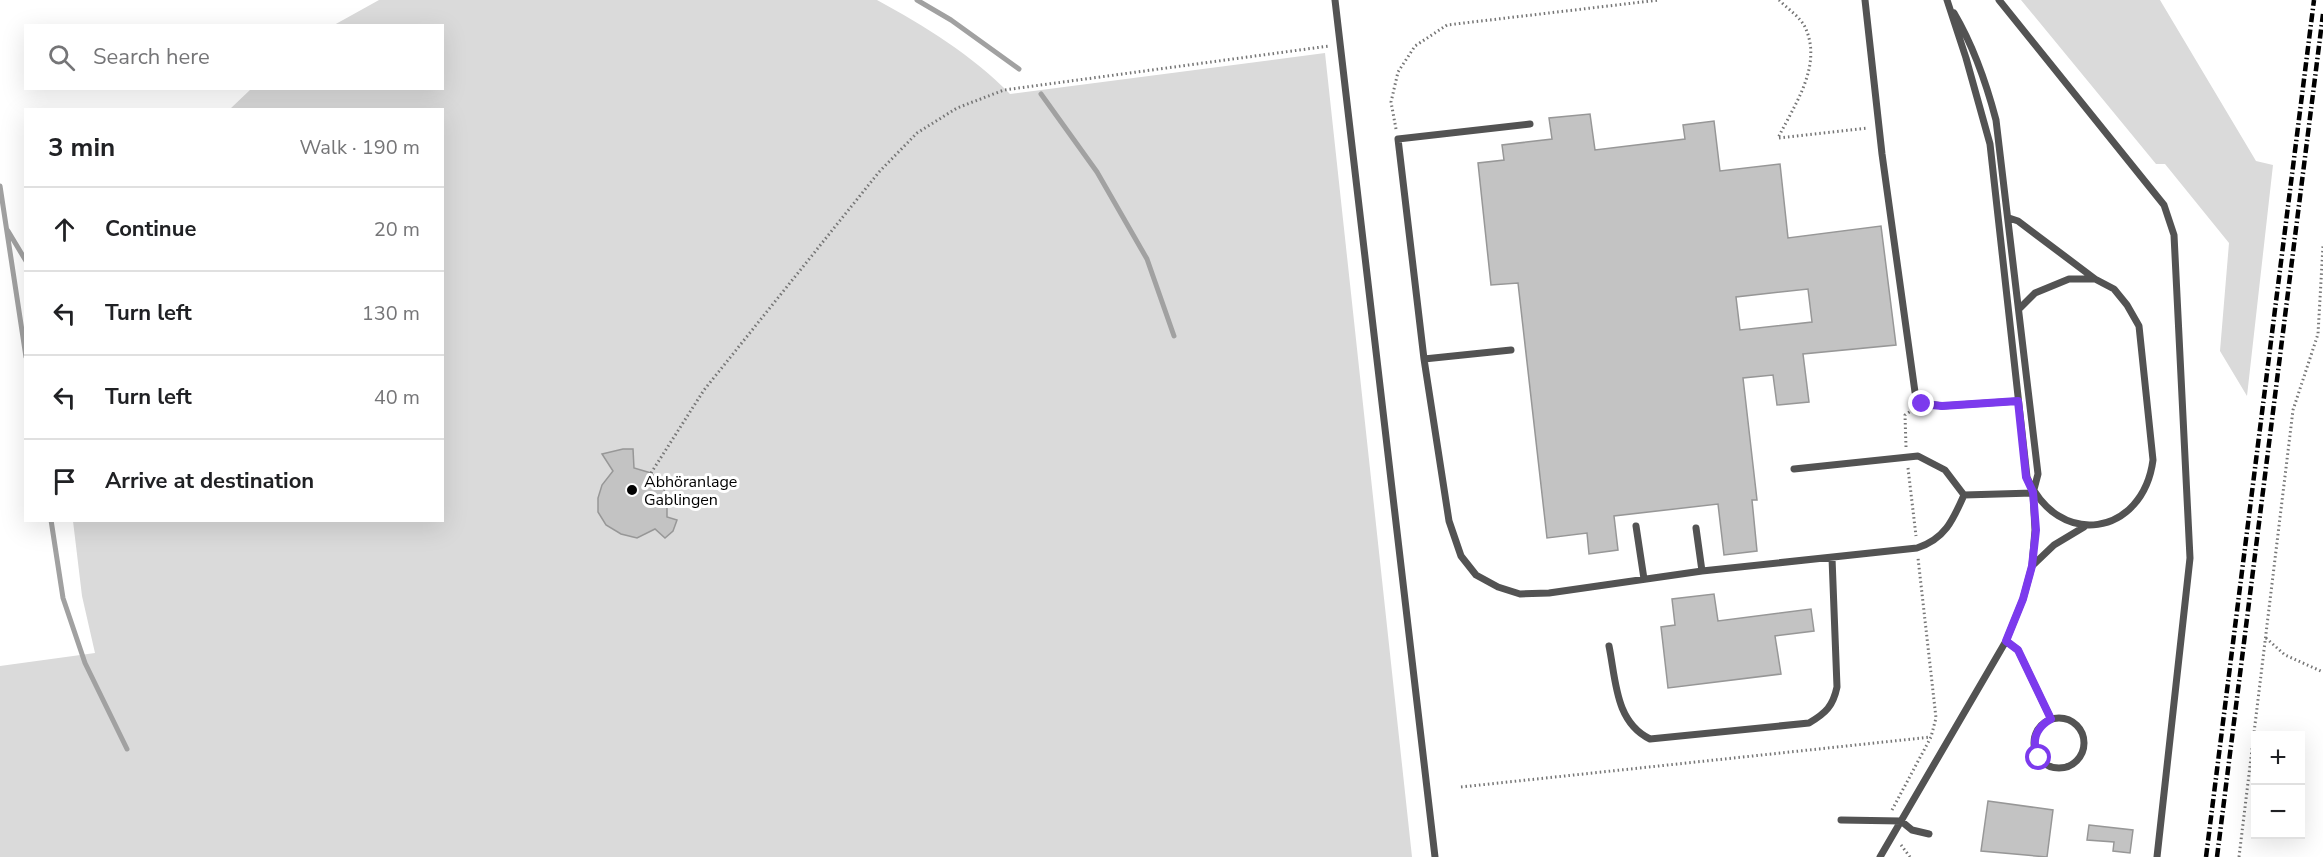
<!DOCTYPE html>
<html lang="en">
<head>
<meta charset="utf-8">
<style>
  body { margin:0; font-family:"Nunito Sans",sans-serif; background:#f6f6f6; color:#202124 }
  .controls { position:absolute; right:18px; bottom:18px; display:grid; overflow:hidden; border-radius:0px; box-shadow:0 6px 24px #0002 }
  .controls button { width:54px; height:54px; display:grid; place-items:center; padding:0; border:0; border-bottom:2px solid #e0e0e0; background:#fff; color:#202124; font:30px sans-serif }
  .stop { position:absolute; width:18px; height:18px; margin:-14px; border:4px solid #7c3aed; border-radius:50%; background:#fff }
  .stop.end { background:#7c3aed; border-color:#fff; box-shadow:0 2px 6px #0008 }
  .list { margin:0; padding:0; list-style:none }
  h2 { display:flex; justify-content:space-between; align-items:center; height:78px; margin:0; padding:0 24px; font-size:26px }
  h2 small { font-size:20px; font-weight:400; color:#757577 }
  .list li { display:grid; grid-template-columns:39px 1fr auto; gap:18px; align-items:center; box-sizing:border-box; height:84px; padding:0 24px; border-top:2px solid #e0e0e0 }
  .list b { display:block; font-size:22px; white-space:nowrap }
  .list em { font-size:20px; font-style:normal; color:#757577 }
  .icon { flex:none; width:33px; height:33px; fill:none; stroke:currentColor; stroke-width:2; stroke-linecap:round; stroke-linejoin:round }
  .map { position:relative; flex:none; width:2323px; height:857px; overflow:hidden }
  .search { position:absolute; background:#fff; box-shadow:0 6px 24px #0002; left:24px; top:24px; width:420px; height:66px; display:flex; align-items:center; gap:15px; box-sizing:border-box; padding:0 21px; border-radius:0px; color:#757577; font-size:22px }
  .panel { position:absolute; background:#fff; box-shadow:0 6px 24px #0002; left:24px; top:108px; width:420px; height:414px; border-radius:0px }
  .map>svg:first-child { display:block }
</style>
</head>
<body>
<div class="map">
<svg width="2323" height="857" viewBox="0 0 2323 857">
  <rect width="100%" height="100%" fill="#fff"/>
  <!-- green -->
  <path fill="#dadada" d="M379,0H877C925,26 972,55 1010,94L1325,53L1412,857H0V666L95,653L82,596L73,521L442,520V110L230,109L251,89L442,88V26L334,25Z
    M2021,0H2160L2256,161L2273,165L2247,396L2220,351L2229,243L2165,164H2156Z"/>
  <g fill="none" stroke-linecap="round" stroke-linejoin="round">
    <!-- stream -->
    <path stroke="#a1a1a1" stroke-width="5" d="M917,0L951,20L1019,69
      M1041,94L1097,172L1147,259L1174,336
      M0,186L26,357
      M8,231L26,261
      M51,520L63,598L85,663L127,749"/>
  </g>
  <!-- building -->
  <path fill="#c3c3c3" stroke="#979797" stroke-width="1.5" fill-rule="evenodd" d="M1590,114L1595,150L1685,139L1683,125L1714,121L1720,171L1780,164L1788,238L1881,226L1896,345L1803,354L1809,402L1777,405L1773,375L1743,378L1757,500H1752L1757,551L1724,555L1718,504L1614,516L1618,550L1589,554L1587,533L1547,538L1518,283L1491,285L1478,163L1504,160L1502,145L1552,139L1549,118ZM1808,289L1812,322L1740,330L1736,297Z
    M623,449H633L634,468L651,473L660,482L667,496V517L677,520L673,531L665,538L655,529L637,538L621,534L606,525L598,512V498L602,485L613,471L602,454Z
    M1714,594L1718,621L1811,609L1814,631L1775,636L1781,674L1668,688L1661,627L1675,625L1672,599Z
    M1988,801L2053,810L2047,857L1981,851Z
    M2089,825L2133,830L2130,853L2113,851L2114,842L2087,840Z"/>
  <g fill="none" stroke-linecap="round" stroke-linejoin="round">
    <!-- path -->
    <path stroke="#757575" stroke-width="3" stroke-dasharray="1.5 3" stroke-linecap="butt" d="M1779,0C1787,8 1800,17 1805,27C1823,65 1795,104 1778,138L1868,128
      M1396,129L1391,102L1398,72L1415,46L1447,25L1659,0
      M1906,447L1905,415L1915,408
      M1908,468L1916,536
      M651,473L704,390L879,172L917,133L957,108L1004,90L1329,46
      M2266,638L2285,655L2323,672
      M1461,787L1931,737
      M1892,810L1931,737L1936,718L1918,558
      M1901,845L1910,857
      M2239,857L2293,410L2318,334L2323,246"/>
    <!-- lane -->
    <path stroke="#535353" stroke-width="7" d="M1335,0L1435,857
      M1865,0L1882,154L1915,392L1923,403L1942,406L2018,401
      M1947,0L1966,58L1990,144L2027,477C2058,550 2143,536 2153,460L2139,326L2127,305L2114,289L2095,279H2069L2035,293L2020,308
      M1999,0L2164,205L2174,235L2190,558L2157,857
      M1530,124L1398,139L1424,359L1449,521L1461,556L1476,575L1498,587L1520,594L1549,593L1702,571L1917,548C1945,539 1953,520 1964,495
      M2009,218L2018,221L2095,279
      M1424,359L1511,350
      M1794,469L1918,456L1945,470L1964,495L2033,493
      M1636,526L1644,579
      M1696,528L1702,571
      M2032,566L2054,545L2084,527
      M2006,641L2018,650L2051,719
      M1609,646C1616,680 1615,722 1650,739L1809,723C1826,713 1833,706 1837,687L1832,558
      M2034 743a25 25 0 1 1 50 0a25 25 0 1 1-50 0Z
      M1841,820L1901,821L1912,830L1929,834
      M1880,857L2006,641L2023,599L2032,566L2035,530L2033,493L2038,474L1996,120C1986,82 1974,47 1954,13"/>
    <!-- rail -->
    <path stroke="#000" stroke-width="4.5" stroke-dasharray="9 3 1.5 3" stroke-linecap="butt" d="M2206,857L2314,0
      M2217,857L2323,14"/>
  </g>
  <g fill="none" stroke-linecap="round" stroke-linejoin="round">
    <!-- route -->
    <path stroke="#7c3aed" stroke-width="8" d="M1922,404L1942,406L2018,401L2026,477L2033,492L2036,530L2032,566L2023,599L2006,641L2018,650L2051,719C2035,728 2031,742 2039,758"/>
  </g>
  <!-- markers -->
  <circle fill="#000" stroke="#fff" stroke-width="2" cx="632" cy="490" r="6"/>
  <g text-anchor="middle" stroke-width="6" stroke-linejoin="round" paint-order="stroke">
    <!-- poi labels -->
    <g font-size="16" fill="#000" stroke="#fff" text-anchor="start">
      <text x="644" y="487">Abhöranlage<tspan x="644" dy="18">Gablingen</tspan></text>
    </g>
  </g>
</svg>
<div class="controls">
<button>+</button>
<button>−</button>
</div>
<div class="stop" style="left:2039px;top:758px"></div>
<div class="stop end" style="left:1922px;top:404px"></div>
<div class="search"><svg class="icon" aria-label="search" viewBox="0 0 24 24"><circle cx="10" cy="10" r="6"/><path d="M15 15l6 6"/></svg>Search here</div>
<section class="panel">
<h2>3 min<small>Walk · 190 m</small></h2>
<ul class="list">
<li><svg class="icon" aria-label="ahead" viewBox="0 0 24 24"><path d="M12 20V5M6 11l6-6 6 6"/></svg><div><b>Continue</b></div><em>20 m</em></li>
<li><svg class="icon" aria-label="left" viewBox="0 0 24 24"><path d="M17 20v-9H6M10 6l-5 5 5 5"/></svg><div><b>Turn left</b></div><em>130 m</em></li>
<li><svg class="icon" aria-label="left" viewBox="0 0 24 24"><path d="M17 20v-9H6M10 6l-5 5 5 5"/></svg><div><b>Turn left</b></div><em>40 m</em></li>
<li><svg class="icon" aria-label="arrive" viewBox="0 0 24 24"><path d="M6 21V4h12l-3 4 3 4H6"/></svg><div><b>Arrive at destination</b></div></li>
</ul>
</section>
</div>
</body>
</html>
